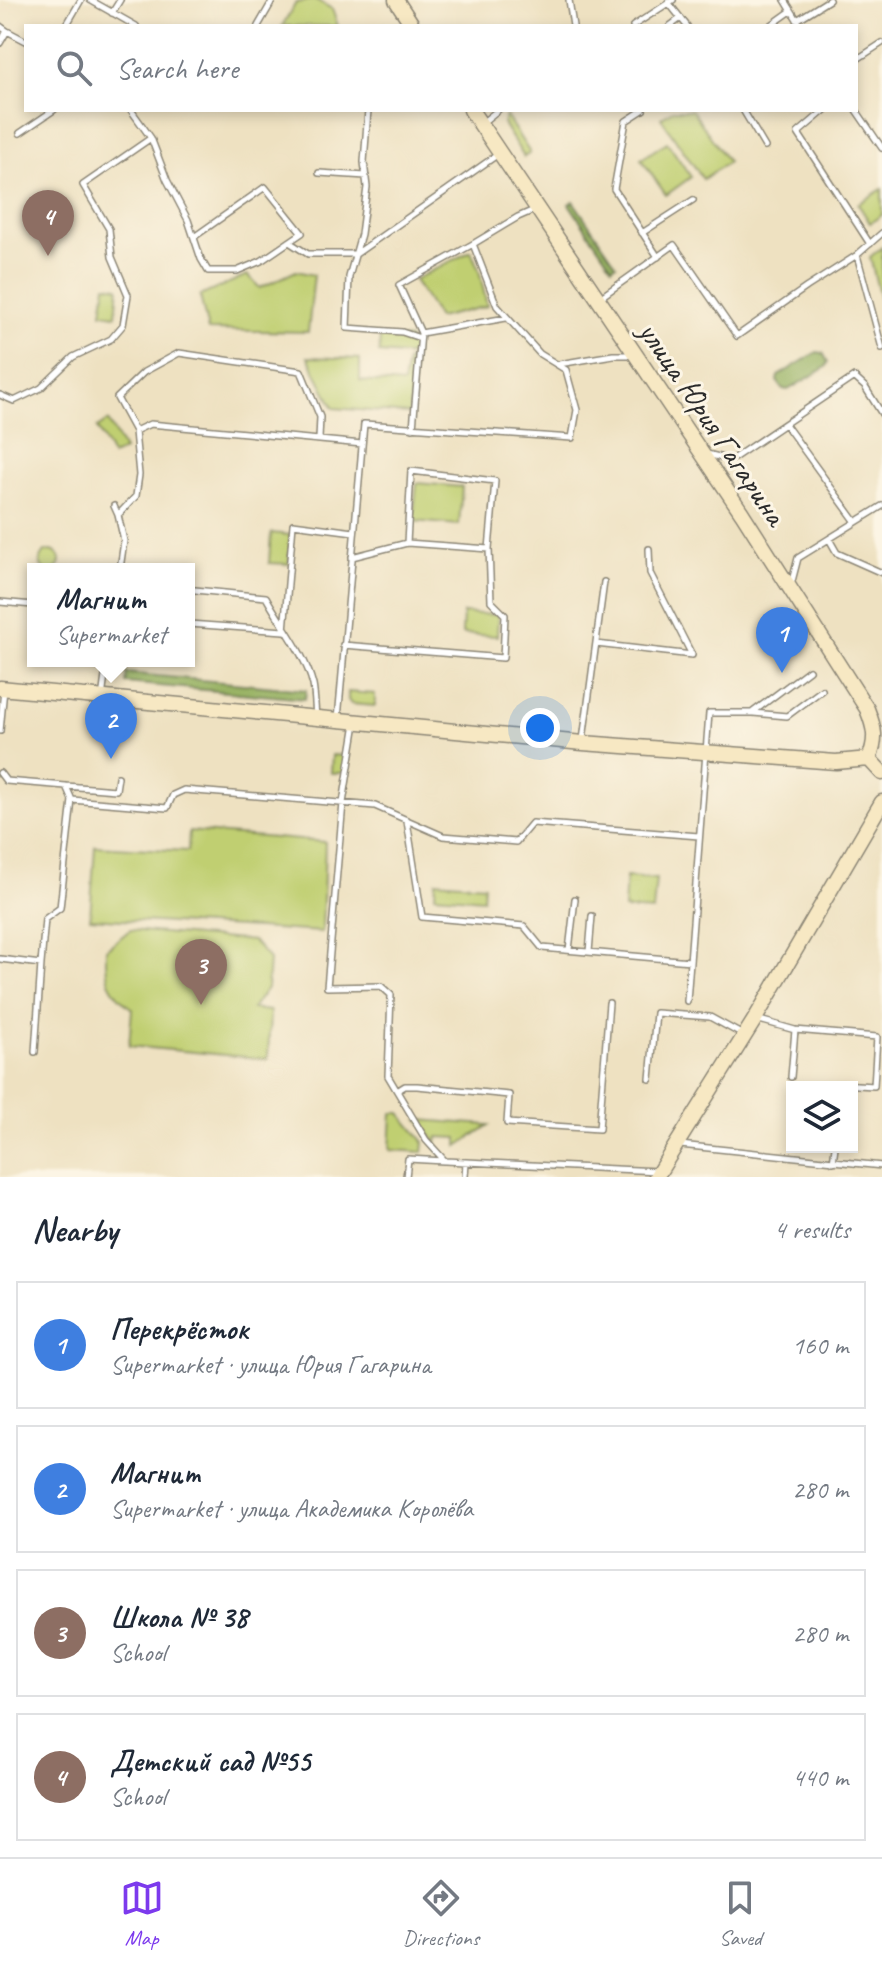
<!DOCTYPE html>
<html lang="en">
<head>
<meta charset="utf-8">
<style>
  body { margin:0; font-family:Caveat,sans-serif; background:#f6f6f7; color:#1f2937 }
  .controls { position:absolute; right:24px; bottom:24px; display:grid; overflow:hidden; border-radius:0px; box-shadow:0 4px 12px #0003 }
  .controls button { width:72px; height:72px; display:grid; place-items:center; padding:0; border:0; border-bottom:2px solid #e0e1e3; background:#fff; color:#1f2937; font:40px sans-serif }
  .you { position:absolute; left:540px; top:728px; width:28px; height:28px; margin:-20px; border:6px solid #fff; border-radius:50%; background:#1a73e8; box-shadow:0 0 0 12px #1a73e833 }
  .badge { display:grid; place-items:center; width:52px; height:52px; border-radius:50%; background:#7c3aed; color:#fff; font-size:26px; font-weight:700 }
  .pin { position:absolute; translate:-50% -66px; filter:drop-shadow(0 2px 4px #0008) }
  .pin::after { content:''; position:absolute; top:42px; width:28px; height:24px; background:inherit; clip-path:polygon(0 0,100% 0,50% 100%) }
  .popup { position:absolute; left:27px; top:563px; width:168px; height:104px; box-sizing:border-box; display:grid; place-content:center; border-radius:0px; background:#fff; filter:drop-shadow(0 2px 6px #0005); font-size:26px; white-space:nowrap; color:#747a83 }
  .popup b { font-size:30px; color:#1f2937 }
  .popup::after { content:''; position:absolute; left:50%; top:100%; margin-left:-16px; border:16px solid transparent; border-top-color:#fff }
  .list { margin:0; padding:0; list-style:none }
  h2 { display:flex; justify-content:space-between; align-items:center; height:104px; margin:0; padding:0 32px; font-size:34px }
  h2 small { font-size:26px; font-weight:400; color:#747a83 }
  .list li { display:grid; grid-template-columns:52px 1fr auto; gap:24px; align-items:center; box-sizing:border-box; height:128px; margin:0 16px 16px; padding:0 16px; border:2px solid #e0e1e3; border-radius:0px }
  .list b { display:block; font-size:30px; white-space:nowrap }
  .list p { margin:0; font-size:26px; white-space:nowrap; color:#747a83 }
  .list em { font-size:26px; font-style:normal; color:#747a83 }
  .icon { flex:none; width:44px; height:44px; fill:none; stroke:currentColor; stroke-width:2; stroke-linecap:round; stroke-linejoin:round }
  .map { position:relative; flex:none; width:882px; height:1177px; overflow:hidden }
  .search { position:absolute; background:#fff; box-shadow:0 4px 12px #0003; left:24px; right:24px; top:24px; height:88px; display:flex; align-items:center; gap:20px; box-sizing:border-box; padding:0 28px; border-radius:0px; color:#747a83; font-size:30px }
  .sheet { height:680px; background:#fff }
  nav { display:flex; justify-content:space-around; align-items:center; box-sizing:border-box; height:112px; border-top:2px solid #e0e1e3; background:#fff; font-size:22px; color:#747a83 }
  nav a { display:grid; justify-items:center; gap:4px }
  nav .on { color:#7c3aed }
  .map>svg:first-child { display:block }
</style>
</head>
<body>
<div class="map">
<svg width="882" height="1177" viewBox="0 0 882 1177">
  <rect width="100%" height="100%" fill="#fcf5e5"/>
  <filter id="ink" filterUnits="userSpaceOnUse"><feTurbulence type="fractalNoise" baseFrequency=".0125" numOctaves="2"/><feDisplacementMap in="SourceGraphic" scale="16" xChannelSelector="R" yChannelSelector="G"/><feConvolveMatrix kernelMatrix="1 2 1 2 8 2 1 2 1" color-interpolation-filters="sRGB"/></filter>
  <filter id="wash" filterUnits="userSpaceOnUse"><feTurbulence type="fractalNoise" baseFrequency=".006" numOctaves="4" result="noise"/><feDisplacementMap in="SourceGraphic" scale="32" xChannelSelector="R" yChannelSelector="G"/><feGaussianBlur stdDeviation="1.8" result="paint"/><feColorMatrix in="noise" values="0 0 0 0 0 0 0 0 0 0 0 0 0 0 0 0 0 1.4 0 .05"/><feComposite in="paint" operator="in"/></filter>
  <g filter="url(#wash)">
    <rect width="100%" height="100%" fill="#eee1c1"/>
    <!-- green -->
    <path fill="#c0cf71" stroke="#767d4e" stroke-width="2" d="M311,0H316L332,9L338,26H282L296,3Z
      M672,110H692L728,162L703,179L661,118Z
      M506,116L530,153L524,157L503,124Z
      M667,142L691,177L666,195L641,159Z
      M882,189V215L870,223L858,204Z
      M882,247V306L870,257Z
      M471,251L479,270L487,306L438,318L414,280Z
      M296,271L314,275L308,332L208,330L200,296L247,275L260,288Z
      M106,285L119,287L116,315L102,313Z
      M380,336L410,339L415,345V356L379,353Z
      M308,357L360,359V381L403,384L407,361H414L409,414L334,408Z
      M108,421L124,450L112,456L97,428Z
      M417,483L462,487L459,525L413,521Z
      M271,533L290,535L289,564L269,563Z
      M40 561a10 10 0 1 1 20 0a10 10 0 1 1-20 0Z
      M463,613L498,615L497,636L462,634Z
      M348,692L375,694V706L351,704L348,700Z
      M332,755L348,756L347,769L342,773H331Z
      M189,831L325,842L322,932L90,918L95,846L188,851Z
      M626,877L656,879L653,911L624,909Z
      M436,881L484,885L483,899L435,895Z
      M130,930L253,941L269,959L267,988L252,1009L270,1011L268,1059L129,1046L132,1009C108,989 105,980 106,949Z
      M392,1113H400L424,1142L423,1152L390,1150Z
      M419,1120L489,1125L458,1146V1138L438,1137L437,1143Z"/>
    <!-- forest -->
    <path fill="#98b263" stroke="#626e47" stroke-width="2" d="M573,201L616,264L612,267L569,204Z
      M817,352L823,353L828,362L826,367L788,390L783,389L777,381L778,376Z
      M127,673L306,690L305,699L126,683Z"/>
  </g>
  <g filter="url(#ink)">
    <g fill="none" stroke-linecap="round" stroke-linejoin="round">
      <!-- lane casing -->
      <g stroke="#8c8676" stroke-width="8">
        <path id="lane" d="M90,0L136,26
          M569,0L573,26
          M785,0L801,26
          M668,2L687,26
          M112,13L120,0
          M797,20L829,0
          M0,26L7,31
          M66,26L81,0
          M258,26L273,0
          M633,26L673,0
          M670,26L681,18
          M770,26L791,11
          M0,43L7,31L26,41
          M856,60L882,43
          M131,110L151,138L167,180L188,220L201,259L208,271H237L261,261L302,233L265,187L194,237
          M368,110L364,162L367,187L361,234L349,277L347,328L402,332L420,338
          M643,110L626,121L614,189L658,257
          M743,110L765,147
          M825,110L798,133L870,244
          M856,110L882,148
          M483,122L498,110
          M20,133L54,110
          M319,173L366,176
          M642,233L693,200
          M289,242L308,254H356L497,155
          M857,255L882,348
          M601,297L674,245L737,336L807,287L857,255L882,233
          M421,333L506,318
          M559,364L613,355H632
          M0,395L14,401L41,388L73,357L111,339L123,325L128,295L112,257L109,229L83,185L151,138
          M785,424L856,522
          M413,428L421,333L399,285L473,244
          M135,431L150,424L362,444
          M707,454L731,460L854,377L865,387L882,414
          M114,506L118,515
          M829,539L837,553L882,573
          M407,543L411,471L495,481L489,549
          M83,569H127
          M120,569L124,541L118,515L136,496L139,475L135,431L117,398L144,372L179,353L301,371L320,417L319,439
          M791,585L798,558L882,506
          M195,590L266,597C281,625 305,653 313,685C315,695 315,707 316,717
          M0,602L33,605
          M189,624L284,631L293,524L354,532
          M596,644L692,655L650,573L649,549
          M343,645L503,658L505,615L491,601L489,549L407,543L352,557
          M102,698L107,661
          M753,712L809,670
          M338,719L364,424L572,438L577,410L566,370L540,354L497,306L473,244L518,217L534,210
          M356,723L343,803L327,987L381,986L391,995L388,1076L426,1140L445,1161L658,1171
          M0,731L4,689
          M583,740L604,582
          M0,773L6,781L66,786L72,800L167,808L173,795L184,790L375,806L443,836L516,842L532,823L699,836
          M66,786L116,790L118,777
          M407,821L422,917L524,926L542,948L690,961
          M569,950L575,899
          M589,952L592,916
          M0,959L41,964L35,1052
          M41,964L45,919L60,908L72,800
          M687,1001L709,713H753L787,716L822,690
          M756,1019L795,1030L877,1037L874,1086L841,1084L840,1087
          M791,1077L795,1030
          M650,1079L656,1013L710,1017L743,1035
          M397,1091L405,1086H417L509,1095L507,1123L599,1129L609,1003
          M680,1145L882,1166
          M833,1162L835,1147
          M406,1177L408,1159L444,1161
          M465,1177L466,1162"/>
      </g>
      <!-- secondary casing -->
      <g stroke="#8c8676" stroke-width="17">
        <path id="secondary" d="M396,0L413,26
          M471,110L742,513L867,709C875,729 877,739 869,759
          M0,688L583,743L836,762L869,759
          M869,759L882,773
          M656,1177L755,1019L882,802"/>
      </g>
      <!-- lane -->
      <use href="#lane" stroke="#fff" stroke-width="5"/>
      <!-- secondary -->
      <use href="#secondary" stroke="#f7e8c3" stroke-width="14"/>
    </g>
  </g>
  <g text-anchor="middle" stroke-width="6" stroke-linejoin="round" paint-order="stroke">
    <!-- street labels -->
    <g font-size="32" fill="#2b2b2b" stroke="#fcf5e5">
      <text transform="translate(713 423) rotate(56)" y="11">улица Юрия Гагарина</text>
    </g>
  </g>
</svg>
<div class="controls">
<button><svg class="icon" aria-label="layers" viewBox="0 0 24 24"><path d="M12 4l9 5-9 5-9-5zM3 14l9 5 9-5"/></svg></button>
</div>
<div class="you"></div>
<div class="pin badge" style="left:782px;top:673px;background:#3f7fe0">1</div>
<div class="pin badge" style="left:111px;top:759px;background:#3f7fe0">2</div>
<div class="popup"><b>Магнит</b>Supermarket</div>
<div class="pin badge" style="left:201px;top:1005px;background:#8d6e63">3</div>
<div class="pin badge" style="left:48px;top:256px;background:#8d6e63">4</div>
<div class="search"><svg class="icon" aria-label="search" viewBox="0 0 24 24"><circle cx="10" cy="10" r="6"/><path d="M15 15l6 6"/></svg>Search here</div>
</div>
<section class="sheet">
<h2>Nearby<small>4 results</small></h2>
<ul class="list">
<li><span class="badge" style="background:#3f7fe0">1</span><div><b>Перекрёсток</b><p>Supermarket · улица Юрия Гагарина</p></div><em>160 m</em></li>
<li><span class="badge" style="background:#3f7fe0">2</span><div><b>Магнит</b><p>Supermarket · улица Академика Королёва</p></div><em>280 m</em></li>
<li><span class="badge" style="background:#8d6e63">3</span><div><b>Школа № 38</b><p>School</p></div><em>280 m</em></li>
<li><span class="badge" style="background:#8d6e63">4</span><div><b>Детский сад №55</b><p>School</p></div><em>440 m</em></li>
</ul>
</section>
<nav>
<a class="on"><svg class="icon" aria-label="map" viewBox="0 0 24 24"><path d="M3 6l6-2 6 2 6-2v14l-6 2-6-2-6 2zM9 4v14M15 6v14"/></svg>Map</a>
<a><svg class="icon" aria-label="directions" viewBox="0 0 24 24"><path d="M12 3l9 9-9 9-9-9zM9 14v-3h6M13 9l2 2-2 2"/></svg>Directions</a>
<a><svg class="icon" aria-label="saved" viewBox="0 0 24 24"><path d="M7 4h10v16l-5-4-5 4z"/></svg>Saved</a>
</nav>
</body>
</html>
